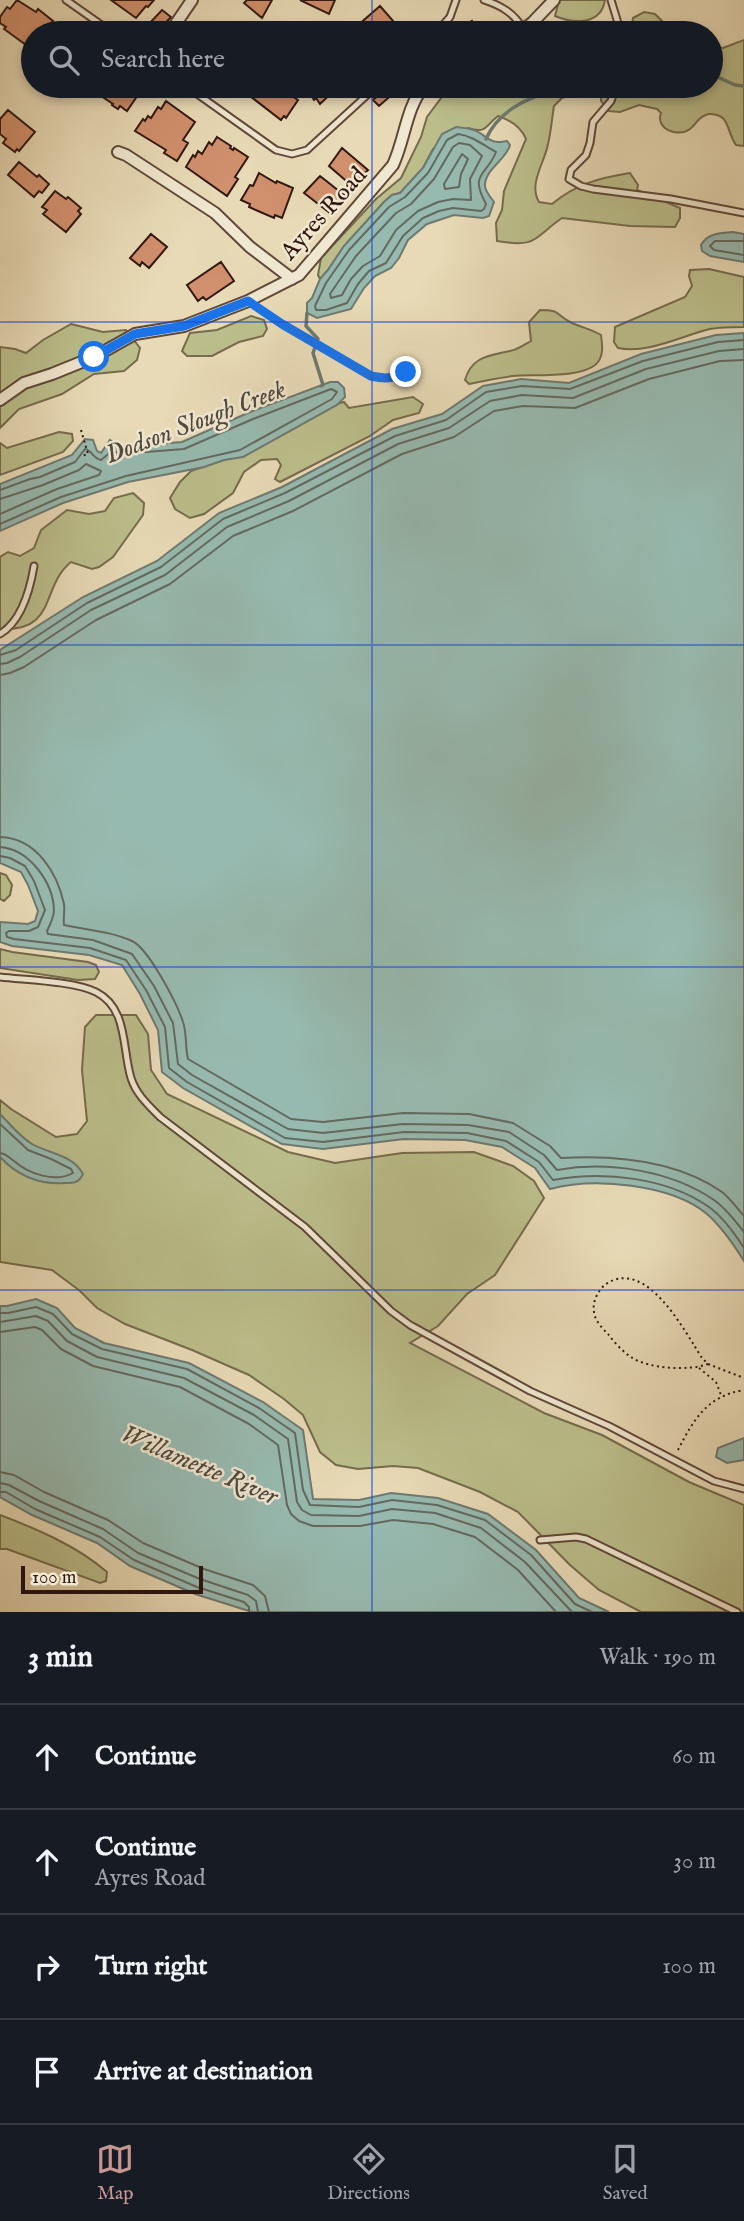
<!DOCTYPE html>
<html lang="en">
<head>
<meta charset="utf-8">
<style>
  body { margin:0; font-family:"IM FELL English",serif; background:#20242c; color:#f1f3f6 }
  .scale { position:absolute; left:21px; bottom:18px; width:182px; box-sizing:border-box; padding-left:7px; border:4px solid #31180f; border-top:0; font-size:19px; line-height:24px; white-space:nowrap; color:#31180f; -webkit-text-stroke:5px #f0e7d0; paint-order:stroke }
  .stop { position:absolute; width:21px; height:21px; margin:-16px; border:5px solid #1a73e8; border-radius:50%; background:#fff }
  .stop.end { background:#1a73e8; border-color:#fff; box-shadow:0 2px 7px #0008 }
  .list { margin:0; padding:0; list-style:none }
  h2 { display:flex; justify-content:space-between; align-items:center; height:91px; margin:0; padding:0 28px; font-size:30px }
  h2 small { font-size:23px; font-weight:400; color:#9ea1a6 }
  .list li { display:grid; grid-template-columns:46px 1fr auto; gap:21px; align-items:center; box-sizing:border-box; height:105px; padding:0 28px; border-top:2px solid #363941 }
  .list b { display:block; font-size:26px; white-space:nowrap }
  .list p { margin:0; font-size:23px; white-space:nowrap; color:#9ea1a6 }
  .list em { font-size:23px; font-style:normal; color:#9ea1a6 }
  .icon { flex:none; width:38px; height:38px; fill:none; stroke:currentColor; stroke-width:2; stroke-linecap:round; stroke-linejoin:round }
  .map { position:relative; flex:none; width:744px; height:1612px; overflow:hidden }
  .search { position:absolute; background:#171b24; box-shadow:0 4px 10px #0003; left:21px; right:21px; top:21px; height:77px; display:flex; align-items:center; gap:18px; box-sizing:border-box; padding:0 24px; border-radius:38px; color:#9ea1a6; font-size:26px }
  .sheet { height:511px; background:#171b24 }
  nav { display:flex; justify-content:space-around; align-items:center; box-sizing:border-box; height:98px; border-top:2px solid #363941; background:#171b24; font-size:19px; color:#9ea1a6 }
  nav a { display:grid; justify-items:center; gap:4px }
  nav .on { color:#c59692 }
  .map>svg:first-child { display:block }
</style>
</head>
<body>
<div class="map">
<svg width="744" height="1612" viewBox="0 0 744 1612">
  <rect width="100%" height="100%" fill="#e8dab6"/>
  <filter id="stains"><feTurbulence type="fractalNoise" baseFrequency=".00286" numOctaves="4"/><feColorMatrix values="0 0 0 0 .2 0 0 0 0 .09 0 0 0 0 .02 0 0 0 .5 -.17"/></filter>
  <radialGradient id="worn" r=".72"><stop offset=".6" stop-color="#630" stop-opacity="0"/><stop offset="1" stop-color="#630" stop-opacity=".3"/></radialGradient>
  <!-- green -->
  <path fill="#bbbe8b" stroke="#766b4d" stroke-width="2" d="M559,0H605C601,25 574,24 555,16Z
    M644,12L655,14L674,33H631L633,18Z
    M744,40V146L736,145C728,134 729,118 717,115C713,114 709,113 706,115C698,117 696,125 690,129C678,138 655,129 661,113L657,109L639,105L620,112L609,111L601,101V92L605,88L620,86H711V46L723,48Z
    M450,86H595L592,89L562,98L554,106C552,118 551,132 548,144C545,162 528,184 539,202L552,204C576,184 599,178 630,173L638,185L637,190L680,208V218L675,227L630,226L562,218C533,238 538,248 497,241L496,223L502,210L504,191L526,139C521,127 510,120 498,116C485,126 487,134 468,128L433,149L423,168L400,193L392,195L384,202L344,246L328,270L320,279L318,275L321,258L376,199L401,178L421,137L427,117Z
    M709,269L744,277V327C733,327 721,327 710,329C681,336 648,354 618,348L614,342L615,327L685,297L692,286L689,276L690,270Z
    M540,310C561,310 555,314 570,322C580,327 591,329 601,335C602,344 604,354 598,362C585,379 532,374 513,376C498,378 483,381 469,384L465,380C472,356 489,356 510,351C517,350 524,345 531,341L529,322Z
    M251,316L264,320L267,329L263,336L239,342L212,356H187L182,351L190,333L217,330Z
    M71,324L103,332L126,330L140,348L137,360L124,371L94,374L62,394L19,409L0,428V347L15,349L26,353L43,340Z
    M413,397L423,404L419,413L393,420L370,436L280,482L275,479L281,465L277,459L261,460L244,472L233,493L204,514L190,518L175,509L170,498L180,482L191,471L253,450L295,428L325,407L344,402L349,408Z
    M59,432L72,434L73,441L63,452L0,475V443L7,448Z
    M133,493L144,503L143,515L113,557L99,567L92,569L71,562C40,587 58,632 0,629V557L8,552L20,556L34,548L41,530L67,510L89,514L105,511L114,498Z
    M0,873L6,875L12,885L10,895L4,901L0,899Z
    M0,949L12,952L88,962L96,965L99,972L95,979L78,980L0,968Z
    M96,1015H136L148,1034L151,1070L167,1094L288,1152L335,1163L402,1153L474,1152L513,1166L534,1181L544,1198L495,1275L467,1294L438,1326L410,1343L544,1413L602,1435L689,1482L744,1505V1612H641L599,1590L570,1565L518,1512L480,1492L418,1468L393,1466L358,1469L336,1465L320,1452L303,1415L284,1399L249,1375L192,1350L125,1324L97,1308L80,1291L52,1270L0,1262V1100L11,1109L56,1137L77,1134L87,1121L82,1070L85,1027Z
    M0,1515C37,1529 77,1546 107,1572L106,1581L100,1583L7,1549H0Z"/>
  <!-- water -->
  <path fill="#97bab0" stroke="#6e7970" stroke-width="2" d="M456,127C464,128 473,128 480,133C490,140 493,144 507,141L510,145C507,159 484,170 485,186C485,191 491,198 494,202L489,216L483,218L454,215L427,224L408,240L399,258L391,268L375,276L364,288L351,309L317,318L307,313V303L312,298L320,279L328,270L344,246L384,202L392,195L400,193L423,168L442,134Z
    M733,232L744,234V262L710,256L702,251L701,245C708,233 720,233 733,232Z
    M744,333V1261C734,1245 722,1227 707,1214C671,1184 594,1177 550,1189L535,1168L502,1147L465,1140L404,1139L323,1149L282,1144L183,1088L162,1072L158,1030L140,994L122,965L89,955L12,946L0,942V922L28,924L35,921L38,911L28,885L21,872L0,863V650L83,597L157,561L219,513L282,487L392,429L442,414L483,386L521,379L569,383L641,354L716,335Z
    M330,382H338L344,388L345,397L337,405L243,457L224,460L204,467L128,482L63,503L0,531V484L72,455L85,439L93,440L97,451L101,453L110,440L120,447L182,442L250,412Z
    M0,1114C10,1124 20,1137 32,1144C50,1154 73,1155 83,1174C79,1183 74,1183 65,1183C39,1185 18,1176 0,1157Z
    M36,1299L57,1308L75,1328L104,1343L189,1363L263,1402L303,1430L313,1499L359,1500L391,1493L438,1498L488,1514L536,1550L579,1598L609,1612H252L195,1594L130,1566L97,1543L32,1515L0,1497V1306H7Z
    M744,1438V1460L727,1463L716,1457L718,1448Z"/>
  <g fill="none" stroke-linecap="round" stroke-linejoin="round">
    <!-- shore -->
    <path stroke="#646960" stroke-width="2" d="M458,134C473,136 483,145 496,152C486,177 469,173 486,204L484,209L481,211L453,208L439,211L423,218L403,236L386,263L369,271L358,284L347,303L326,310H316L315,306L326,283L349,250L389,207L405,197L428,173L447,140Z
      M459,143L470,145L482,156L470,179L471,200L453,199L438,202L418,211L396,230L380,256L363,266L351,279L342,295L331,298L330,294L356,256L396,213L411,204L434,179L453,147Z
      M462,154L468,159L461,174L459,187L445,189L444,184Z
      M744,241H715L710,246L714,250L744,255
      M0,490L30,479L40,477L75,462L85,449C92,450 93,459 101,460L112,451L121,454L184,449L253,419L331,389L337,392L332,399L240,450L126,476L61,497L0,524
      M0,499L43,485L79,470L86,464L101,471L99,475L57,489L0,514
      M0,655L16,650L87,603L161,567L223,519L285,493L395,436L446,420L486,392L522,386L570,389L643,361L718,342L744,340
      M0,664L7,663L20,657L91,610L165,575L227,527L289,501L398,444L449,428L490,401L522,395L573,398L646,369L719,351L744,349
      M0,675L10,673L24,667L96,620L170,584L233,536L293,511L402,454L454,437L494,411L523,406L575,408L649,379L720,361L744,360
      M0,837C36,838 57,872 64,904C65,911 63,919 64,925C86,930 110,931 132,941C148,948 177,1003 183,1022C187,1033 185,1047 188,1059L291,1119L323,1122L403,1113L469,1114L513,1123L550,1146L561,1158C615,1155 676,1160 722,1192C730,1198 737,1208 744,1216
      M0,847C29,849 53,882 54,910C54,917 50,925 47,931L48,934L93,940L132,954L154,986L173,1023L178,1064L192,1075L288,1129L323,1133L403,1124L468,1125L509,1132L544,1155L557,1170C608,1161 670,1170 714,1200C726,1208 735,1221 744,1232
      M0,856L10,858L25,866L34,881L45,910L38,927L29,931H9L6,933L7,937L14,939L90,948L126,960L146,990L165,1027L169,1068L187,1082L285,1138L323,1142L404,1132L467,1133L506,1141L539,1162L553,1180C604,1171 666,1177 709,1207C723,1217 735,1234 744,1248
      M0,1124L28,1150L51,1159L71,1169L73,1173C55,1183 29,1174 14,1161C8,1157 7,1154 0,1153
      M0,1313H8L36,1307L53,1314L72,1334L102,1349L187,1369L259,1408L295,1433L303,1490L310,1505L359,1507L392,1500L437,1505L485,1520L531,1555L575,1604L592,1612
      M0,1322L36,1316L48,1321L67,1341L97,1357L184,1378L254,1415L288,1439L297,1502L302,1510L311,1515L359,1516L392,1509L435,1513L481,1528L525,1562L572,1612
      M0,1332L35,1327L42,1330L61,1349L93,1366L180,1387L249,1424L278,1445L287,1505L291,1514L299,1521L313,1526H360L393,1520L433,1524L475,1537L518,1570L556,1612
      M0,1472L14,1475L44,1492L108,1520L143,1543L204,1569L253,1585L265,1596L269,1612
      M0,1483L9,1485L39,1501L103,1529L138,1553L200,1579L248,1595L256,1601L258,1612
      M0,1492H6L35,1509L100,1537L134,1560L197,1587L244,1602L249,1607V1612"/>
    <!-- stream -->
    <path stroke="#6e7970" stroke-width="3.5" d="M711,74L735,85L744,86
      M486,139C500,107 534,96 565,86
      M307,313L306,326L318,339L313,353L323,385L321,386"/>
  </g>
  <!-- building -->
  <path fill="#d1906d" stroke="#31180f" stroke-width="2" d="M17,0L36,12L38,9L53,21L44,33H33V47L28,43L26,45L4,29L6,27L0,23V17L7,7L10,9Z
    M111,0H154L148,7L146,6L136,18Z
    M247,0H272L262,18L244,3Z
    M300,0H335L329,14Z
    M380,6L401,30L397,33H349Z
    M162,10L171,17L157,32L148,25Z
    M472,21L478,33H451Z
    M91,86H144L127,111L120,106L118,109L112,105L113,104L98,94L99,92Z
    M237,86H276L298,100L286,118L284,116L281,120Z
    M305,86H339L320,104L316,98L314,100Z
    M388,86H402L379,106L373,100Z
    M166,101L195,122L183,140L188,143L177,161L164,153L166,150L135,131L143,119L145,121L148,116L151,118L158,107L161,109Z
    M8,110L35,132L19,151L17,149L15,152L3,143L6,139L0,134V119Z
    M217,137L231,146L230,148L233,150L234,148L248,157L235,177L238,179L227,196L186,167L193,155L195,157L198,151L202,154L209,142L212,145Z
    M342,148L368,170L352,186L329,166Z
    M19,162L37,177L39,175L49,184L42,193L39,191L34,197L8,175Z
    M259,173L276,183L277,181L293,188L282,218L275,215L274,218L258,211L249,207L250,204L241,200L250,185L253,186Z
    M320,176L344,195L330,213L304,193Z
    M55,191L66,199L68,197L81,208L78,211L81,214L66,232L43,214L47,210L42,207Z
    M151,234L167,247L149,268L142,262L140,266L130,258Z
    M221,262L234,281L206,300L203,297L198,301L187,285Z"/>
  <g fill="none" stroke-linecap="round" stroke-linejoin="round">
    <!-- lane casing -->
    <g stroke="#5f4839" stroke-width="9">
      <path id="lane" d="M66,0L113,33
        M484,0C502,6 514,13 524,30
        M611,0L621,33
        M436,33L450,17L456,0
        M186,86L276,150L292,154L307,150L377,86
        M616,86L611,101L593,122L590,143L586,155L571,170L569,179L581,186L593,189L671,199L744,213
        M0,634C22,621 30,590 34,566
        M0,977C25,980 74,981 96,992C128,1008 122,1048 131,1078C136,1094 148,1105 160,1117L305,1227L391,1311L410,1325L530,1391L609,1426L714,1481L744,1489
        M540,1540L576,1537L586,1539L737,1612"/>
    </g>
    <!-- street casing -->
    <g stroke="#5f4839" stroke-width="14">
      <path id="street" d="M167,33L175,25L192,0
        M518,33L532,23L554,0
        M118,152L126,155L215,213L250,247L292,279
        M0,400L24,383L52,374L94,357L135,334L184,326L248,301L299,275L393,165C405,139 406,108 424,86"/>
    </g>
    <!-- path -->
    <path stroke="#31180f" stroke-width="2" stroke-dasharray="2 3.5" stroke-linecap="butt" d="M260,310C285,327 359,377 386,379C393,379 400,375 406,372
      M81,430L88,454L81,456
      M708,1364C689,1371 648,1369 631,1357C622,1351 614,1342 608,1334C602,1328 595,1321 594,1312C592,1302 598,1290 606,1284C647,1257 685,1332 702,1358L708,1364L744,1378
      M699,1368L716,1382L721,1395
      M678,1450C694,1419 707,1396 744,1390"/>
    <!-- lane -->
    <use href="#lane" stroke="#f0e7d0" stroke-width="5"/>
    <!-- street -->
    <use href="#street" stroke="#f0e7d0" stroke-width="10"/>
  </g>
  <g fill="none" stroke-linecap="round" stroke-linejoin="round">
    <!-- route -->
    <path stroke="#1a73e8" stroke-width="9" d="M94,357L135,334L184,326L248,301L282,324L371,376C385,379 393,379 406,372"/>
  </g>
  <!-- grid -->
  <path fill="none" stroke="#1d4ed8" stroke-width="2" stroke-opacity="0.55" d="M372,0V33M372,86V1612M0,322H744M0,645H744M0,967H744M0,1290H744"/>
  <g text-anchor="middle" stroke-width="5" stroke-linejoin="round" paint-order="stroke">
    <!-- street labels -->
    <g font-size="24" fill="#31180f" stroke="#f0e7d0">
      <text transform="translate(323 213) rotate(-48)" y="8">Ayres Road</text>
    </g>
    <!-- water labels -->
    <g font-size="26" font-style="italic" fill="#50493f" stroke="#f0e7d0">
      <text transform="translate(195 421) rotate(-21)" y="9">Dodson Slough Creek</text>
      <text transform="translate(200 1464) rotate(23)" y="9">Willamette River</text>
    </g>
  </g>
  <rect width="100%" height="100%" filter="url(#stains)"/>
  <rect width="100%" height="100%" fill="url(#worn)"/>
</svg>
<div class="scale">100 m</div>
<div class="stop" style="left:94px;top:357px"></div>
<div class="stop end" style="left:406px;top:372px"></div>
<div class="search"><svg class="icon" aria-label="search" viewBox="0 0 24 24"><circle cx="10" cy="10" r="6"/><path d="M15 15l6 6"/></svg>Search here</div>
</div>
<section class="sheet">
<h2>3 min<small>Walk · 190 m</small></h2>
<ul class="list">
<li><svg class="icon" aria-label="ahead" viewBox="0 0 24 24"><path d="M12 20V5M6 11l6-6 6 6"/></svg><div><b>Continue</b></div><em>60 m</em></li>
<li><svg class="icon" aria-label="ahead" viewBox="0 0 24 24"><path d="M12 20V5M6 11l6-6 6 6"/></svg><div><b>Continue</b><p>Ayres Road</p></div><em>30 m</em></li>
<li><svg class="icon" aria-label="right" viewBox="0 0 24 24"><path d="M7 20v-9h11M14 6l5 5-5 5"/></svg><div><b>Turn right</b></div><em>100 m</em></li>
<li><svg class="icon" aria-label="arrive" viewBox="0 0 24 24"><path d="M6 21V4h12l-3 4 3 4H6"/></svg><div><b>Arrive at destination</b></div></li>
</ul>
</section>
<nav>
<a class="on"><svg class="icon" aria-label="map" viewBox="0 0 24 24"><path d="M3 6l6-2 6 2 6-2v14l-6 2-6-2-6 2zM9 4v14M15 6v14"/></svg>Map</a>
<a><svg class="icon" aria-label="directions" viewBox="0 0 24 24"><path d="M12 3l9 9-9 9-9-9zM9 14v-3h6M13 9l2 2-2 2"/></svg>Directions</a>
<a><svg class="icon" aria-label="saved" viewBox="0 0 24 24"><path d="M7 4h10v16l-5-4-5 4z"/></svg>Saved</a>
</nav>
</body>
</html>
